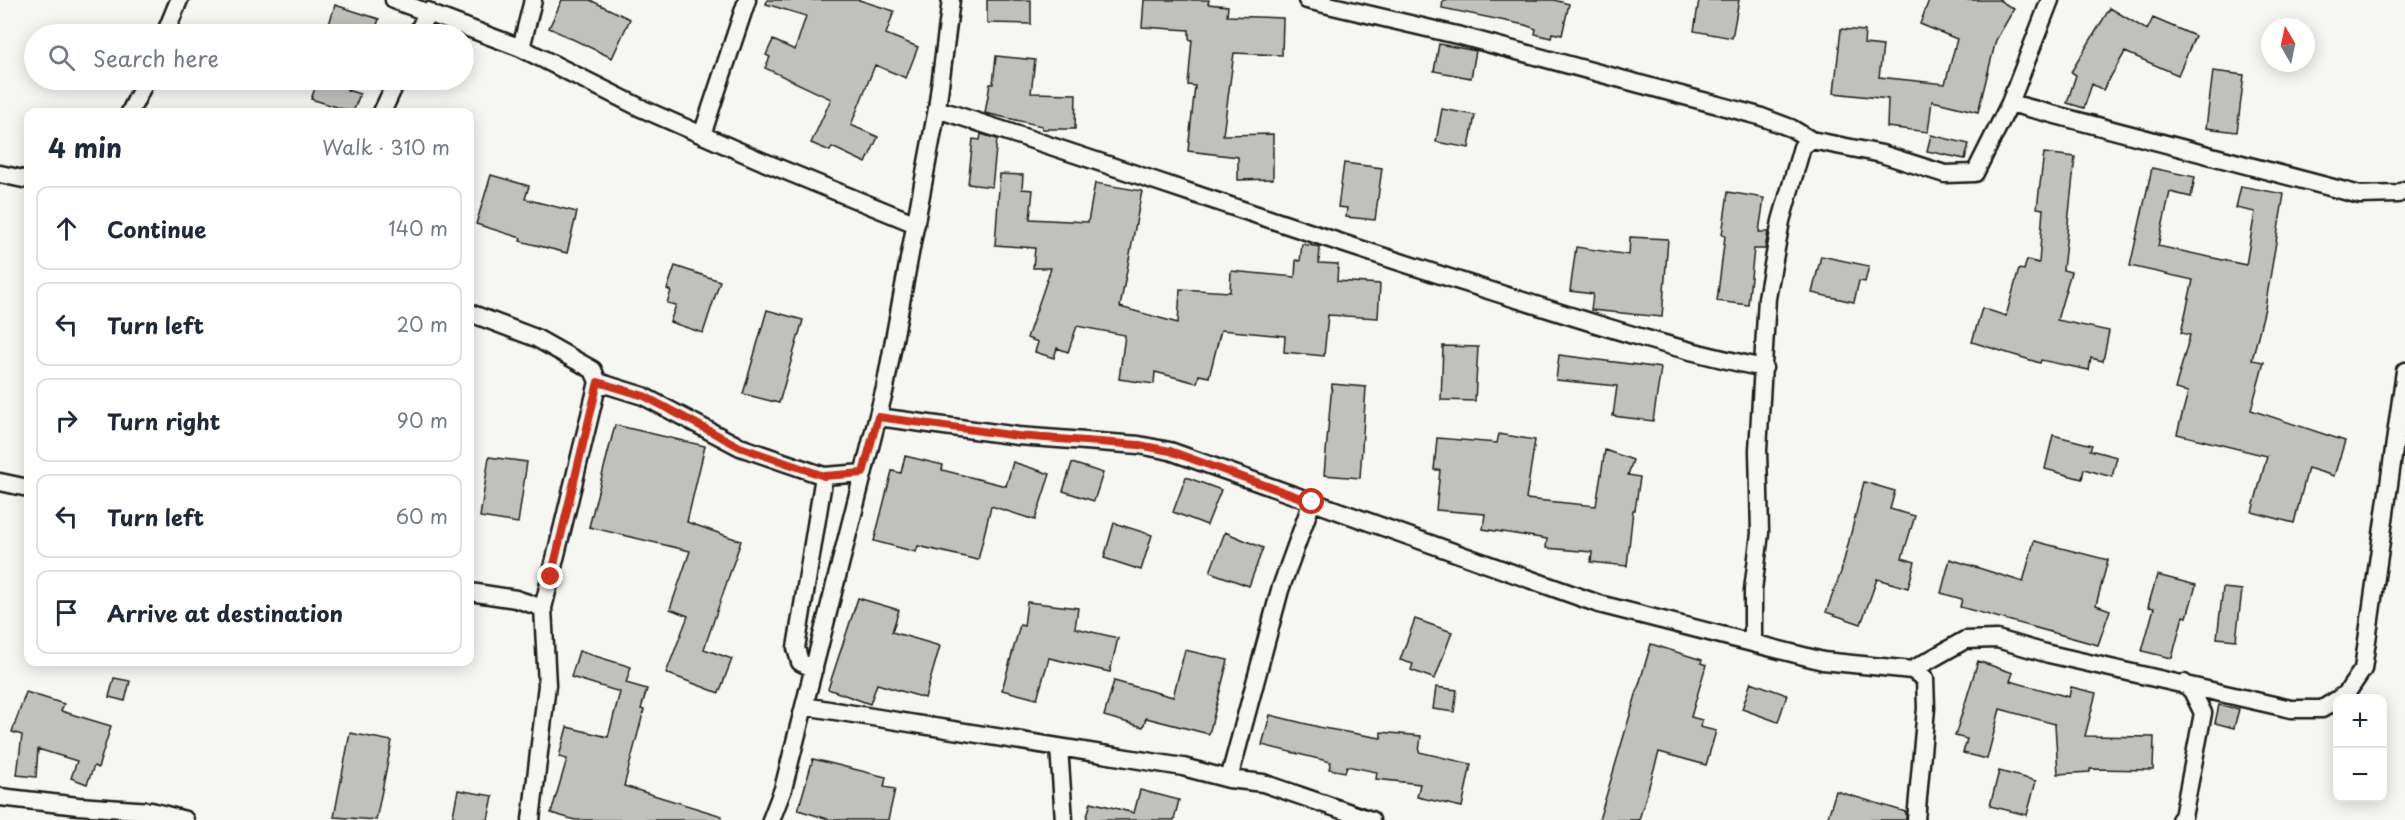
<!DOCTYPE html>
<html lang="en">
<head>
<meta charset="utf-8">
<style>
  body { margin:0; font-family:"Playpen Sans",sans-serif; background:#f6f6f7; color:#1f2937 }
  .controls { position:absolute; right:18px; bottom:18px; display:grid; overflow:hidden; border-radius:12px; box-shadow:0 3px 15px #0003 }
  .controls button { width:54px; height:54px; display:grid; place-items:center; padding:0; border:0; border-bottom:2px solid #e0e1e3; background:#fff; color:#1f2937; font:30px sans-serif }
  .compass { position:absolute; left:2261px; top:18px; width:54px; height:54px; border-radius:50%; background:#fff; box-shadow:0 3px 15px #0003; rotate:351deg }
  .stop { position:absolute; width:18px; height:18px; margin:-14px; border:4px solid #c8321e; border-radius:50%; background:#fff }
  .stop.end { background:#c8321e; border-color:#fff; box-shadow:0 2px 6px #0008 }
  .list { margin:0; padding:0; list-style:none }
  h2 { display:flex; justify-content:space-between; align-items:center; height:78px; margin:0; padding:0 24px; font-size:26px }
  h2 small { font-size:20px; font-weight:400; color:#747a83 }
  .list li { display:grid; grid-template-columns:39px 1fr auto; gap:18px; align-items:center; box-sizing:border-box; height:84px; margin:0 12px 12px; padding:0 12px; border:2px solid #e0e1e3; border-radius:12px }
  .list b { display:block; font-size:22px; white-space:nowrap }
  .list em { font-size:20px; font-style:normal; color:#747a83 }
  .icon { flex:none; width:33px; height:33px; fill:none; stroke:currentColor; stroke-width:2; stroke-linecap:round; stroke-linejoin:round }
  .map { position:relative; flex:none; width:2405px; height:820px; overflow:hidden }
  .search { position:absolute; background:#fff; box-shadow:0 3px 15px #0003; left:24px; top:24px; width:450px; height:66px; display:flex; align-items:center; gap:15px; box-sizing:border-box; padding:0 21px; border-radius:33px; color:#747a83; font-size:22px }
  .panel { position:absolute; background:#fff; box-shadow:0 3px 15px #0003; left:24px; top:108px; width:450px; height:558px; border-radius:12px }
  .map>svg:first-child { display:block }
</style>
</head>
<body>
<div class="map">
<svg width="2405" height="820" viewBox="0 0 2405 820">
  <rect width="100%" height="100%" fill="#f6f6f2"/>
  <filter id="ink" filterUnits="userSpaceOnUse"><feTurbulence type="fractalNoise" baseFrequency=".0167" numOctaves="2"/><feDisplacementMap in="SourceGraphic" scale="12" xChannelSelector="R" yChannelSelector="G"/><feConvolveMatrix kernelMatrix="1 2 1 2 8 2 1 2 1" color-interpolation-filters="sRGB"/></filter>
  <g filter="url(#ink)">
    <!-- building -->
    <path fill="#c0c0bd" stroke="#1c1c1c" stroke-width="1.5" d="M562,0H590L630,19L612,58L549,28Z
      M767,0H859L894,11L886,34L918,47L906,78L875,65L851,125L878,137L866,163L832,147L830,151L811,143L831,99L765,68L770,57L766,55L773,40L795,50L806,16L766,4Z
      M987,0H1031V24L987,23Z
      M1144,0H1209L1208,4L1228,6L1227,16L1283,18L1282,55L1234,53L1223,135L1273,134V179L1238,180V157L1188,151L1195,86L1188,85L1192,40L1189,39V30L1142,27Z
      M1443,0H1554L1569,4L1562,35L1552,33L1551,38L1535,34L1536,29L1525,25L1442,8Z
      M1699,0H1739L1732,38L1694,31Z
      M1929,0H1999L2014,9L1996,40L1978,112L1932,101L1928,132L1887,127L1888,99L1834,93L1841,29L1865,31L1864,44L1883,46L1879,77L1945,84L1957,39L1920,24Z
      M335,5L379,19L374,34H326Z
      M2110,8L2147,30L2153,18L2195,36L2178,75L2125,52L2103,90L2092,84L2084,108L2067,103L2076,75L2071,72Z
      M1439,44L1476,51L1471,78L1434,71Z
      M996,56L1035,60L1031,93L1076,94L1075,129H1042V126L985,113L990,84H993Z
      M2213,71L2244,75L2237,132L2206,128Z
      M318,80L329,84L330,80H334L349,85L347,90L360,94L353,112L311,99Z
      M1442,109L1475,115L1469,148L1436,142Z
      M981,134L997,139L992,187L968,184L973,139L980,140Z
      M1931,135L1969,144L1965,159L1927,151Z
      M2044,153L2075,157L2063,270L2071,272L2057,320L2109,331L2103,361L2091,358L2089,370L2041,360L2040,363L1972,342L1982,308L2006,316L2019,269L2024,270L2027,260L2039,263L2043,209L2037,208Z
      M1344,163L1382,168L1375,220L1346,217L1347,208L1338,207Z
      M2152,168L2195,177L2191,197L2170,192L2158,246L2246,265L2255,212L2236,208L2241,186L2284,194L2265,308L2252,360L2264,362L2251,410L2345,441L2334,476L2308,468L2294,523L2252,512L2267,456L2177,434L2188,392L2175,389L2190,335L2181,333L2193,280L2130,266Z
      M1000,174L1023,175L1022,189L1033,190L1030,219L1088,222L1095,183L1142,191L1120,307L1178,323L1180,289L1230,292L1231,271L1295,277L1296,260L1300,261L1302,244L1320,247L1319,263L1338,264L1337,281L1380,284L1378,318L1328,315L1324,356L1284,352L1285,336L1221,330L1209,377L1199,375L1197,383L1155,372L1154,384L1119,379L1125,335L1077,326L1068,352L1057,348L1054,358L1035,352L1038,342L1027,338L1051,268H1033L1035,248L995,245Z
      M491,175L529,186L525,199L577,212L567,253L520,241L521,238L476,224Z
      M1728,192L1764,198L1759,232H1768L1765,249H1754L1748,305L1717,301L1725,236L1722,235Z
      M1630,237L1668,239L1662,317L1591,310L1593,294L1570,291L1576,247L1629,255Z
      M1821,256L1869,266L1865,282L1859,281L1854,302L1812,293Z
      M675,266L720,281L703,333L670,322L676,305L667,303L671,291L667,289Z
      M767,310L803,320L779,403L743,394Z
      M1443,346L1478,347L1475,401L1441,400Z
      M1559,355L1661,368L1653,421L1613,416L1617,386L1556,380Z
      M1332,384L1366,387L1360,478L1324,475Z
      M615,425L705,446L687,522L741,541L704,649L732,659L719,693L666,673L688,616L670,609L690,551L589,527Z
      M1499,434L1535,440L1526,499L1596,506L1605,450L1633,460L1628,475L1640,477L1635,510H1633L1627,566L1591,562L1592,552L1546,548L1547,539L1483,529L1485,514L1436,510L1440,470H1434L1437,438L1497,443Z
      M2053,435L2092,445L2090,450L2117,457L2112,477L2084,469L2082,479L2045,469Z
      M905,456L943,465L942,470L1006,486L1013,462L1050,474L1035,520L991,506L978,560L918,546L916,552L874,541L892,471L901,473Z
      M489,457L527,462L518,523L480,517Z
      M1072,463L1103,473L1094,501L1063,491Z
      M1186,477L1221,490L1207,525L1173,512Z
      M1864,482L1895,491L1890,509L1915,516L1902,558L1915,562L1908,588L1877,579L1861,624L1826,612L1841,572Z
      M1114,523L1152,535L1141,570L1104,558Z
      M1225,532L1263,548L1249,586L1210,572Z
      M2034,541L2108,560L2096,605L2110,610L2098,645L1960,607L1962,599L1941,593L1950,559L2023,582Z
      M2157,575L2196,585L2187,617L2183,616L2172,658L2142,651L2154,608L2148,607Z
      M2223,588L2242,590L2236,640L2217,638Z
      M858,598L899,610L892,632L940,646L925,698L877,684L870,704L828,689Z
      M1027,602L1078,608L1075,628L1118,638L1110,672L1049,658L1037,699L1002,690L1020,625L1024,626Z
      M1415,619L1452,632L1435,679L1411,670L1413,664L1400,660Z
      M1651,644L1702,660L1701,663L1706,665L1691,717L1702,720L1700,727L1716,731L1706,765L1659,752L1639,820H1599Z
      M1185,650L1228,660L1209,734L1146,718L1143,727L1104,716L1114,681L1173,697Z
      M579,651L631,667L626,683L647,689L641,709L644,710L624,786L722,816L721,820H575L551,813L567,759L559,757L567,727L608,737L620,692L571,677Z
      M1978,661L2013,673L2010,681L2069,697L2071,687L2096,693L2085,736L2154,737L2153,770L2090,769V772L2058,774L2055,724L2000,709L1987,759L1963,753L1967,739L1955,736Z
      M114,678L130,681L125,701L109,697Z
      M1751,682L1787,695L1778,722L1742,709Z
      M1436,687L1457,690L1454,712L1433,709Z
      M26,692L64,704L61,711L111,726L98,768L94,766L87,784L71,778L77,761L38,749L36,777L17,775L22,735L12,732Z
      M2219,705L2239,709L2234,728L2215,723Z
      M1270,715L1323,728L1381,738V732L1421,736L1419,752L1471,764L1462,807L1417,797L1420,784L1376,779L1377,772L1347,766L1345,772L1329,769L1331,762L1262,745Z
      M350,733L392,741L376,820L334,817Z
      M813,759L886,777L884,787L895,789L888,820H831L798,810Z
      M1999,771L2036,781L2027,815L1990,806Z
      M458,790L493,796L488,820H452Z
      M1140,790L1179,800L1174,820H1086L1091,802L1134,813Z
      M1836,791L1906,812V820H1827Z"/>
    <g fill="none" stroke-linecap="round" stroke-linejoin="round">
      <!-- street casing -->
      <g stroke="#1c1c1c" stroke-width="21">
        <path id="street" d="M394,0L521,48L643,109L764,162L916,224
          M1307,0L1461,36L1759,116L1791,128L1811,140L1882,154L1945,174L1975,173L2010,103
          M2050,0L2010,103L2360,195L2398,194L2405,190
          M165,34L179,0
          M417,34L428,11
          M521,48L533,0
          M937,109C1120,167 1301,232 1485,289C1577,318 1669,349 1764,368
          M130,112L146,80
          M382,112L397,80
          M702,135L747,0
          M0,174L28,180
          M470,313L536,338L593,370L598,382L643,396L740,447L824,476L863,473
          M878,417L1018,436L1139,445L1170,451L1599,604L1823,661L1912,670L1965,640L1997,639L2049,654L2291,709H2322L2338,699
          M0,482L28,488
          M1312,502L1280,590L1229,779L1263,783L1371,820
          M470,592L516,599L543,608
          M1753,643V590L1760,533L1758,450L1767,298L1781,221L1802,147L1811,140
          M814,669L800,662L796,648L824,476
          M1912,670L1925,679L1926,708L1916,820
          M2339,698L2346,694L2363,669L2405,371
          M804,706L1183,767L1229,779
          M1059,747L1064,820
          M0,797L78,806L151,811L185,820
          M531,820L547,685L543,608L598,382
          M771,820L783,789L885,388L937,109L951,0
          M2180,820L2183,817L2203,713L2192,691L2184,683"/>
      </g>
      <!-- street -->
      <use href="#street" stroke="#f6f6f2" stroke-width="16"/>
    </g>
  </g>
  <g fill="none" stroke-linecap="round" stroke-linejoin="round" filter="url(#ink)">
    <!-- route -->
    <path stroke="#c8321e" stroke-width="8" d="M551,577L598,382L644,396L740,447L824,476L863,473L878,417L1018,436L1139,445L1170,451L1312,502"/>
  </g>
</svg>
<div class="controls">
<button>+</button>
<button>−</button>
</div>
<svg class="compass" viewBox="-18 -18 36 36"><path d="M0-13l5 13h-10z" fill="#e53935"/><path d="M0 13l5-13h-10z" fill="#747a83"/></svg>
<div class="stop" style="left:1312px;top:502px"></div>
<div class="stop end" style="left:551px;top:577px"></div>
<div class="search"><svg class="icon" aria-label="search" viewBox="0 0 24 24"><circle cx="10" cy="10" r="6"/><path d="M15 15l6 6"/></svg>Search here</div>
<section class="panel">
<h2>4 min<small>Walk · 310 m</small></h2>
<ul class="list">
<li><svg class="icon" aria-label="ahead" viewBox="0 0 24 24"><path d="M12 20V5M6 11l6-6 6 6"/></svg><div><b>Continue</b></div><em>140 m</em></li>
<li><svg class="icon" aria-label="left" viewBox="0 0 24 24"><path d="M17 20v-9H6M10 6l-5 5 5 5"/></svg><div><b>Turn left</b></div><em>20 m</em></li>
<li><svg class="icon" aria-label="right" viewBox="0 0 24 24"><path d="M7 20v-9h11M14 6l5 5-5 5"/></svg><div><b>Turn right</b></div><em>90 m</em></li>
<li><svg class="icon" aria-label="left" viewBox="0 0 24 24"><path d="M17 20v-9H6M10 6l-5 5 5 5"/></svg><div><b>Turn left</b></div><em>60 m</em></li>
<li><svg class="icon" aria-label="arrive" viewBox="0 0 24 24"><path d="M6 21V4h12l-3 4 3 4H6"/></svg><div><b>Arrive at destination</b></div></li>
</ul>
</section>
</div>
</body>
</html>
